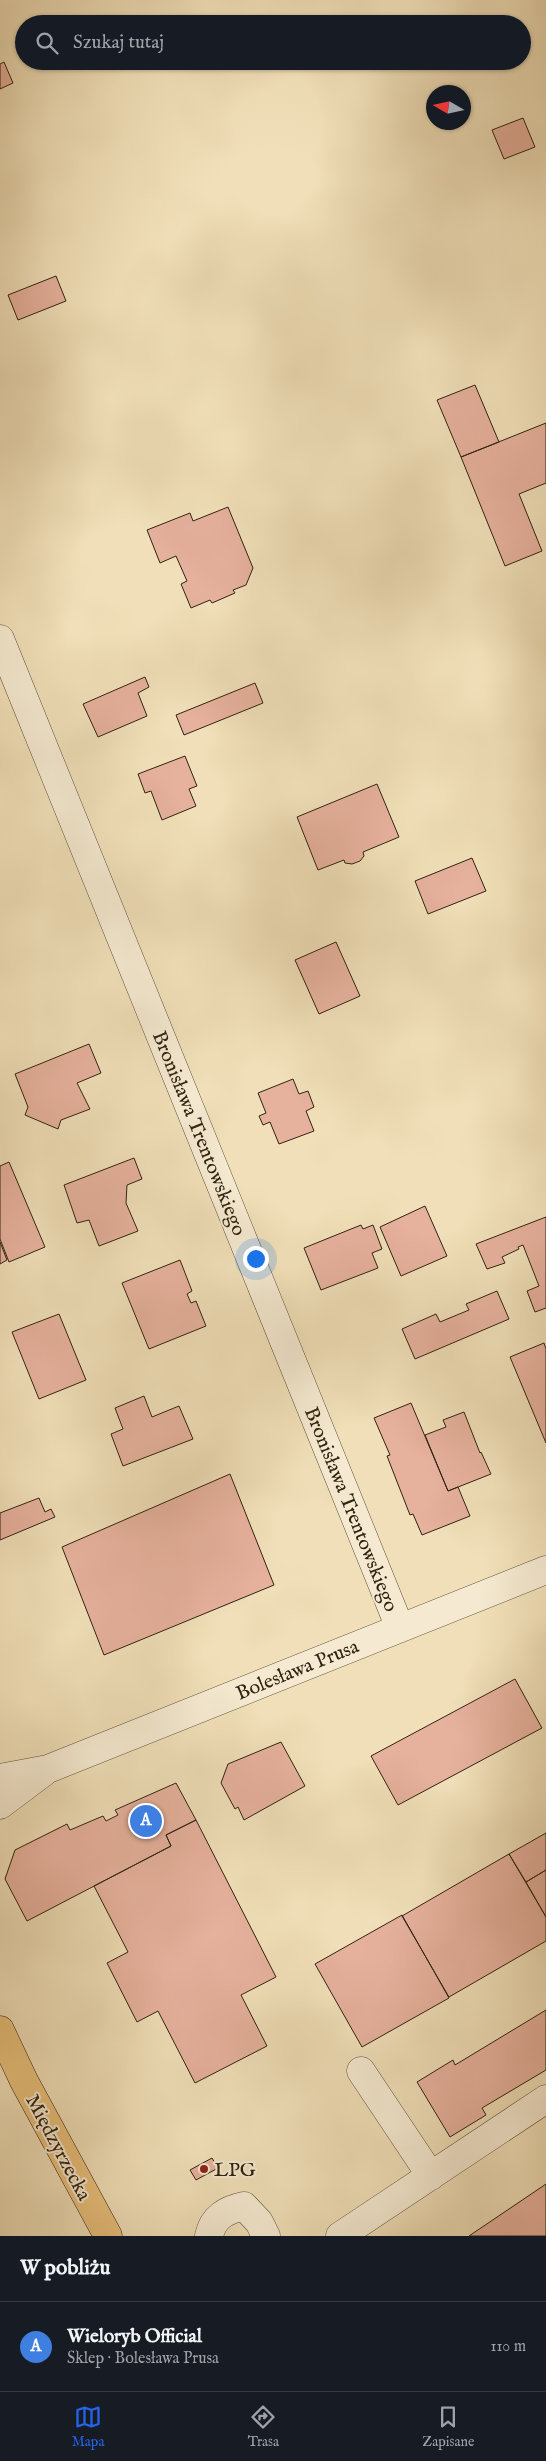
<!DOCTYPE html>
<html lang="pl">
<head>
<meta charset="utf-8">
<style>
  body { margin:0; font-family:"IM FELL English",serif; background:#242831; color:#f1f3f6 }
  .compass { position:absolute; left:426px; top:85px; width:45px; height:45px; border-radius:50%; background:#171b24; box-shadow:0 1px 4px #0004; rotate:279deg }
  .you { position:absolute; left:255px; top:1258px; width:18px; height:18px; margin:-12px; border:4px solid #fff; border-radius:50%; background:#1a73e8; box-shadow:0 0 0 8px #1a73e833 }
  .badge { display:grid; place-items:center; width:32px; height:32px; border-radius:50%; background:#2563eb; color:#fff; font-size:16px; font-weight:700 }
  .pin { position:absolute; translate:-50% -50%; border:2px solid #fff; box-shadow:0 1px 5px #0006 }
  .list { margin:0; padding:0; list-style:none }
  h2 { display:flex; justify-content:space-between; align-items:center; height:65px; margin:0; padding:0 20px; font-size:21px }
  h2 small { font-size:16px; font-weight:400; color:#9ea1a6 }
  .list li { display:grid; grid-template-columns:32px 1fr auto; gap:15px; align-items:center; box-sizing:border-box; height:90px; padding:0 20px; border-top:1px solid #363941 }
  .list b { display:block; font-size:19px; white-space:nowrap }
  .list p { margin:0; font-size:16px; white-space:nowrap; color:#9ea1a6 }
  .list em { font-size:16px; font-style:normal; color:#9ea1a6 }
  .icon { flex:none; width:28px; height:28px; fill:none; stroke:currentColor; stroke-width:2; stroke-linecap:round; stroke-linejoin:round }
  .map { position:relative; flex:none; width:546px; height:2236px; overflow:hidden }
  .search { position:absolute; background:#171b24; box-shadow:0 1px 4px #0004; left:15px; right:15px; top:15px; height:55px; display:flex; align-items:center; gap:12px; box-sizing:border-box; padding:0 18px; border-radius:28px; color:#9ea1a6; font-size:19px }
  .sheet { height:155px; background:#171b24 }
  nav { display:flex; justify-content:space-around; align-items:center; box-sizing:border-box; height:70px; border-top:1px solid #363941; background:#171b24; font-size:14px; color:#9ea1a6 }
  nav a { display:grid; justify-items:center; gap:2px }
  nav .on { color:#2563eb }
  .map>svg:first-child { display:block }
</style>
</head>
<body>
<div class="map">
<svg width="546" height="2236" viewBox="0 0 546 2236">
  <rect width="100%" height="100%" fill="#f0dfb8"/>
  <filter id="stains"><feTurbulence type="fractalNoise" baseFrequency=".004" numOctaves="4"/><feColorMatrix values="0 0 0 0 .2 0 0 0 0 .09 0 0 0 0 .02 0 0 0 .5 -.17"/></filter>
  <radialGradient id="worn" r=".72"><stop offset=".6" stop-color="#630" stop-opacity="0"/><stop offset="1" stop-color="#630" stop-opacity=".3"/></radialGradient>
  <!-- building -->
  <path fill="#e6b19d" stroke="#302312" d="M4,62L13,83L0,89V64Z
    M523,118L535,147L504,159L492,130Z
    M56,276L66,301L18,320L8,295Z
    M475,385L499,442L461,457L437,400Z
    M546,423V483L519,494L542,551L505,566L461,457Z
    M228,507L253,568L246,585L233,590L235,593L212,603L210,600L191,608L181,584L187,581L176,556L160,563L147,530L190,513L193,521Z
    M145,677L149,687L138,693L147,716L98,737L83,704Z
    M255,683L263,703L184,735L176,715Z
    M185,756L197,786L189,789L196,806L162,820L151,791L145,793L138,774Z
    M377,784L399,837L363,852L364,856L360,861L352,864L345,863L344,860L318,870L297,817Z
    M472,858L486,891L428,914L415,881Z
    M336,942L360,996L319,1014L295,960Z
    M89,1044L101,1073L77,1083L90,1109L61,1120L58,1129L25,1115L28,1107L15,1074Z
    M293,1079L299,1094L308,1091L314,1107L306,1111L314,1131L279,1144L270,1122L263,1125L259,1116L266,1113L258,1093Z
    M134,1158L142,1179L127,1185L126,1203L138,1231L99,1246L89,1220L77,1223L64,1185Z
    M9,1162L45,1247L9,1262L0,1239V1166Z
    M425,1206L447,1256L401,1276L380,1227Z
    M546,1217V1308L535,1312L527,1291L539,1286L523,1245L518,1247L519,1249L502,1257L505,1263L487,1269L476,1244Z
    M361,1225L363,1229L373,1225L382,1249L372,1253L378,1268L321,1290L304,1248Z
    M0,1242L7,1260L0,1264Z
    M180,1260L192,1291L187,1294L191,1303L196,1301L206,1326L149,1349L122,1283Z
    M497,1291L509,1319L415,1359L402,1329L436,1314L440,1322L469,1310L466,1304Z
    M59,1314L86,1380L39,1399L12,1332Z
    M544,1343L546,1349V1443L510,1357Z
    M144,1396L152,1417L179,1406L193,1439L123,1466L111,1434L123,1429L115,1408Z
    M411,1403L448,1491L458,1487L470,1516L422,1535L413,1514L410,1515L387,1456L390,1455L374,1418Z
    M464,1412L480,1453L481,1452L491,1474L448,1491L425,1435L446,1427L443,1420Z
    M230,1474L274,1585L104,1655L62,1547Z
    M39,1498L45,1512L51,1509L55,1517L0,1540V1513Z
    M515,1679L542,1728L398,1805L371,1756Z
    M281,1742L305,1786L244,1820L238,1807L235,1809L221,1783L228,1764Z
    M176,1783L196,1820L166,1835L171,1846L27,1921L5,1879L15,1850L67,1824L70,1830L103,1816L106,1821L118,1815L115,1810Z
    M196,1820L276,1977L241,1995L267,2046L195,2083L158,2011L137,2022L107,1963L128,1952L94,1886L171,1846L166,1835Z
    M546,1833V1870L526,1882L509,1854Z
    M509,1854L546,1917V1941L449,1997L402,1916Z
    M546,1870V1917L526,1882Z
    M402,1915L449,1998L362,2047L315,1964Z
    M546,2010V2070L482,2108L486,2115L450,2137L417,2082L453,2060L455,2065Z
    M212,2158L218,2168L196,2180L190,2170Z
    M546,2184V2236H469Z"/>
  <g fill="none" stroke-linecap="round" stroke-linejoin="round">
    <!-- minor casing -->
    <g stroke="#60523c" stroke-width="29">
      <path id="minor" d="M0,639L400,1628
        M0,1778L48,1769L546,1570
        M0,1805L44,1772
        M361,2071L431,2176
        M209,2236C213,2217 226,2210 244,2206L259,2222L266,2236
        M340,2236L546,2099"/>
    </g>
    <!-- major casing -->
    <g stroke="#302312" stroke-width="29">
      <path id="major" d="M0,2030L24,2081L108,2236"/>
    </g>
    <!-- minor -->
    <use href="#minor" stroke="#f5ead1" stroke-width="28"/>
    <!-- major -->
    <use href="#major" stroke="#e8c07c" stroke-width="28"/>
  </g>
  <!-- markers -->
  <circle fill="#8f2418" stroke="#f5ead1" stroke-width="2" cx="204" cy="2169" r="5"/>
  <g text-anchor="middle" stroke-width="4" stroke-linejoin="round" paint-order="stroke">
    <!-- street labels -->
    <g font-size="20" fill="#302312" stroke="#f5ead1">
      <text transform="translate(200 1133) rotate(68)" y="7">Bronisława Trentowskiego</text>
      <text transform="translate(352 1509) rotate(68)" y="7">Bronisława Trentowskiego</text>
      <text transform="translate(297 1669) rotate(-22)" y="7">Bolesława Prusa</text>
      <text transform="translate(59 2147) rotate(62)" y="7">Międzyrzecka</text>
    </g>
    <!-- poi labels -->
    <g font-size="20" fill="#302312" stroke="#f5ead1" text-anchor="start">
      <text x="214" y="2176">LPG</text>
    </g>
  </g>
  <rect width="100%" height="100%" filter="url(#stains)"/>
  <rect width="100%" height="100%" fill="url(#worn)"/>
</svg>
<svg class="compass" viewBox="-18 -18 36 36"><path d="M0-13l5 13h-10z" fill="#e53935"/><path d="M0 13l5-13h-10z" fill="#9ea1a6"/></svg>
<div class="you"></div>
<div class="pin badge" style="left:146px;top:1821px;background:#3f7fe0">A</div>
<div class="search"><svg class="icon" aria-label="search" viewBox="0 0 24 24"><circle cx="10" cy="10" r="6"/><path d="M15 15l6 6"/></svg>Szukaj tutaj</div>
</div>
<section class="sheet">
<h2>W pobliżu<small></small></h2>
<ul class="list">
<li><span class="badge" style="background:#3f7fe0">A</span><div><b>Wieloryb Official</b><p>Sklep · Bolesława Prusa</p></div><em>110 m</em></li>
</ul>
</section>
<nav>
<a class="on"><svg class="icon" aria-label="map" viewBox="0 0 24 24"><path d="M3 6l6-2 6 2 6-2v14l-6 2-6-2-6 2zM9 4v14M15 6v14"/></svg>Mapa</a>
<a><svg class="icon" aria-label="directions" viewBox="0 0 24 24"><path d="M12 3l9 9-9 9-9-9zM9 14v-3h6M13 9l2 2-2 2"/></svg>Trasa</a>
<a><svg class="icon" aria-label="saved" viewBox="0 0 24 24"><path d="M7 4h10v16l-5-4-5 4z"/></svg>Zapisane</a>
</nav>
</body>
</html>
